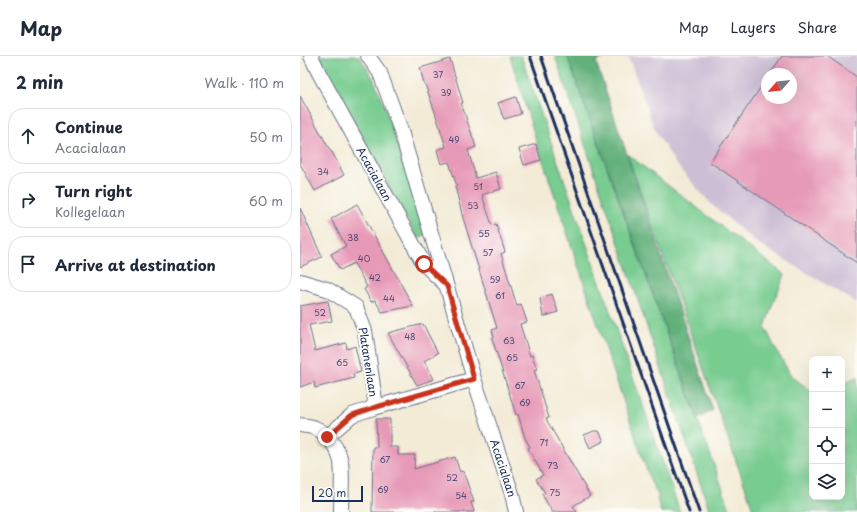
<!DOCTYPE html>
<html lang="en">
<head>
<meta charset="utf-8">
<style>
  body { margin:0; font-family:"Playpen Sans",sans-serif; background:#f2f2f3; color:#1f2937 }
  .controls { position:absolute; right:12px; bottom:12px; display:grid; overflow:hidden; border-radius:8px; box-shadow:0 4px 16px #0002 }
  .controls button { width:36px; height:36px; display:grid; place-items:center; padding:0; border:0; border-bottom:1px solid #e0e1e3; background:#fff; color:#1f2937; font:20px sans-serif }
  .compass { position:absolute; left:461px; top:12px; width:36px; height:36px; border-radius:50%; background:#fff; box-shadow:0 4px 16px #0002; rotate:242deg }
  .scale { position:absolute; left:12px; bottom:10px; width:51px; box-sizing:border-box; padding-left:4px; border:2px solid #1b2f5e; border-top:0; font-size:11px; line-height:14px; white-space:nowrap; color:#1b2f5e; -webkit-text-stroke:3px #fdfcf7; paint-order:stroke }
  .stop { position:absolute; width:12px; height:12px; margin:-9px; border:3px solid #c8321e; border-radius:50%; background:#fff }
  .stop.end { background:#c8321e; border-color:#fff; box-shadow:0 1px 4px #0008 }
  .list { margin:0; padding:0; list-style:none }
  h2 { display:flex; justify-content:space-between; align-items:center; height:52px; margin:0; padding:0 16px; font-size:17px }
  h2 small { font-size:13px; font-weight:400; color:#747a83 }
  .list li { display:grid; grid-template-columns:26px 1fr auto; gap:12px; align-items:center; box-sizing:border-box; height:56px; margin:0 8px 8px; padding:0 8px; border:1px solid #e0e1e3; border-radius:16px }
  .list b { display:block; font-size:15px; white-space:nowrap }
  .list p { margin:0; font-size:13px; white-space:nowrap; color:#747a83 }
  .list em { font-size:13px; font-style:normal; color:#747a83 }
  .icon { flex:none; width:22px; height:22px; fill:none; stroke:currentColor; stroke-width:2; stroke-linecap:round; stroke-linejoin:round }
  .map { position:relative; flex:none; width:557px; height:456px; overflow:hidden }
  header { display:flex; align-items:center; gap:24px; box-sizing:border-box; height:56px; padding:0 20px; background:#fff; border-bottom:1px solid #e0e1e3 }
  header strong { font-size:19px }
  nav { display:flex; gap:22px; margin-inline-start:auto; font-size:14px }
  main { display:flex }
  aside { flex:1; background:#fff }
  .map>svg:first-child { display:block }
</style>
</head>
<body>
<header>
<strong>Map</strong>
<nav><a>Map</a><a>Layers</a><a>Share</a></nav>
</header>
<main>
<aside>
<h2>2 min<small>Walk · 110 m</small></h2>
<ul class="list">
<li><svg class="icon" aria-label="ahead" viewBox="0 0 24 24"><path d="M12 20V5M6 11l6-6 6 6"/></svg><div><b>Continue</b><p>Acacialaan</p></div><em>50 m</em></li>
<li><svg class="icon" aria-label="right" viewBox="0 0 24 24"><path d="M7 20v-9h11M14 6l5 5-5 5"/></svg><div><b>Turn right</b><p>Kollegelaan</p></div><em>60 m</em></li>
<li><svg class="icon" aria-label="arrive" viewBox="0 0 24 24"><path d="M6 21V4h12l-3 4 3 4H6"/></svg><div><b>Arrive at destination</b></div></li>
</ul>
</aside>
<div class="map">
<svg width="557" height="456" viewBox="0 0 557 456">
  <rect width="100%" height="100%" fill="#fdfcf7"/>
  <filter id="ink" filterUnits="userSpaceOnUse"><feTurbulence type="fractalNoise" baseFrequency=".025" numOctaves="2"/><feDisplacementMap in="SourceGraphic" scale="8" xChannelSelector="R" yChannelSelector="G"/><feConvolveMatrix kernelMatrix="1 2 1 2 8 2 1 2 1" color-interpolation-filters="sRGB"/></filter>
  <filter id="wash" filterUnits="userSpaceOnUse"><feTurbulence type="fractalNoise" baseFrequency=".012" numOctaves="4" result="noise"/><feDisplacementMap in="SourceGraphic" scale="16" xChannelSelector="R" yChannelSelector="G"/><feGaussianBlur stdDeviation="0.9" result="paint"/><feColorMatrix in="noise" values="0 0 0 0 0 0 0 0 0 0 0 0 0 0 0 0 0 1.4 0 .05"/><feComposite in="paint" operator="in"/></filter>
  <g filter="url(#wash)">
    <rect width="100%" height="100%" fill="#f3ebd6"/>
    <!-- industrial -->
    <path fill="#ccbed4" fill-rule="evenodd" d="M328,0H557V247L457,187L412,149L375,107L355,74ZM467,18H491V42H467Z"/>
    <!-- green -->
    <path fill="#78cc90" stroke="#4a7e77" d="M17,0H59L73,22L84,48L122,167L125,179L118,183Z
      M210,0H221L380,456H361L357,442L359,441L350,424L237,87Z
      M255,0H267L431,456H410Z
      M327,98L485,219L473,247L465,271L475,292L492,321L512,335V441H542V329L557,321V456H454L424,371Z"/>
    <!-- forest -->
    <path fill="#62b07a" stroke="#3e706c" d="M267,0H307L296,6L413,354L398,363Z"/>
    <g id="blocks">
      <!-- building -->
      <path fill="#e79ab7" d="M482,0H527L557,21V207L410,106L467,22V42H491V18H470Z
        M150,3L163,47H161L176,91L168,94L176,122L196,116L201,133L182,139L192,169L196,168L205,196L201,198L217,250L221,248L227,266L220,268L230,300L232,299L237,313L234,314L249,362L246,363L290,440L273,450L277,456H252L242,438L245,437L236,423L243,419L228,392L230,391L225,382L218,358L216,359L192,282L194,281L192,274L197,272L163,162L155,130H157L149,106L141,108L137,94L146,91L135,56L125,28H124L120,12Z
        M0,40L31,96H32L44,119L15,135L0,108Z
        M216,41L221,58L204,63L198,47Z
        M236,88L241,104L224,109L219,93Z
        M57,148L79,188L113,250L82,256L75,244L71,246L64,233L67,231L54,207L40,214L31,198L46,190L31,163Z
        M0,152L22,201L0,211Z
        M252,238L258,256L243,261L240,242Z
        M28,245L32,265L9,269L15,295L46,287L47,293L55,290L61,316L53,318L54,322L15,332L14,326L0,331V250Z
        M123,268L138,297L124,305L134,323L117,329L88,277Z
        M76,363H90V391H98V399H115L114,413L155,401L160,416L163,415L174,446H171L174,456H72L73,391H77Z
        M294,375H299L304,385L290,392L284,379Z"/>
    </g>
  </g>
  <g filter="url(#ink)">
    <use href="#blocks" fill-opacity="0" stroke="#677188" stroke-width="1"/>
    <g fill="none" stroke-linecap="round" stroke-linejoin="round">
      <!-- street casing -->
      <g stroke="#677188" stroke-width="16">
        <path id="street" d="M11,0L19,17L124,208L146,229
          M68,0L80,17L100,72L174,323L212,438L216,456
          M0,225L27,233L56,251L65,275L75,344L73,352
          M0,369C5,370 11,370 15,372C27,376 39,394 41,406C43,422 41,440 41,456
          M27,381L52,359L73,352L174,323"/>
      </g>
      <!-- street -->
      <use href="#street" stroke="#fff" stroke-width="14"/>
      <!-- rail -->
      <path stroke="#1b2f5e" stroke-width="3" d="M230,0L389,456
        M241,0L399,456"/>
    </g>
  </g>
  <g fill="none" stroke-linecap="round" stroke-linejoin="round" filter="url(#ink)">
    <!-- route -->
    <path stroke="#c8321e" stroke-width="5" d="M27,381L52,359L73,352L174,323L147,230L124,208"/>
  </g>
  <g text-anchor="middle" stroke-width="4" stroke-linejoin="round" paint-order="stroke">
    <!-- number labels -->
    <g font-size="9" fill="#4e4a74">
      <text x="138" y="22">37</text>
      <text x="146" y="40">39</text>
      <text x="154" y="87">49</text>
      <text x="23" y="119">34</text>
      <text x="178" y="134">51</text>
      <text x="173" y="153">53</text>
      <text x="184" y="181">55</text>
      <text x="53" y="185">38</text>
      <text x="188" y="200">57</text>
      <text x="64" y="206">40</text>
      <text x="75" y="225">42</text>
      <text x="195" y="227">59</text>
      <text x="200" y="243">61</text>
      <text x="89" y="246">44</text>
      <text x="20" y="260">52</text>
      <text x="110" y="284">48</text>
      <text x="209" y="288">63</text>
      <text x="212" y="305">65</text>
      <text x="42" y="310">65</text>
      <text x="220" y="333">67</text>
      <text x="225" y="350">69</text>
      <text x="244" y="390">71</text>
      <text x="85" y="407">67</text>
      <text x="253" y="413">73</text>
      <text x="152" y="425">52</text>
      <text x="83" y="437">69</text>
      <text x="255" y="440">75</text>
      <text x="161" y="443">54</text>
    </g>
    <!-- street labels -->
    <g font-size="11" fill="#1b2f5e" stroke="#fdfcf7">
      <text transform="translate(74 118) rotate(61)" y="4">Acacialaan</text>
      <text transform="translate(68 306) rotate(81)" y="4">Platanenlaan</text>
      <text transform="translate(203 412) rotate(72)" y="4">Acacialaan</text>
    </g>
  </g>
</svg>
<div class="controls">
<button>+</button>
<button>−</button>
<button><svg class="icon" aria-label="locate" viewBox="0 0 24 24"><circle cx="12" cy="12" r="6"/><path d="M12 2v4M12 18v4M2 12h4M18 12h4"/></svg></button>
<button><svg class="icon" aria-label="layers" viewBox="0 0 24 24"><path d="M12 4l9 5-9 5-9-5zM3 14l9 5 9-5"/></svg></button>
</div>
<svg class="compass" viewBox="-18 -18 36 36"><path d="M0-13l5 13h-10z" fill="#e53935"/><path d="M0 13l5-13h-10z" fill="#747a83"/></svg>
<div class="scale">20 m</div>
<div class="stop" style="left:124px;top:208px"></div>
<div class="stop end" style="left:27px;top:381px"></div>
</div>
</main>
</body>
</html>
